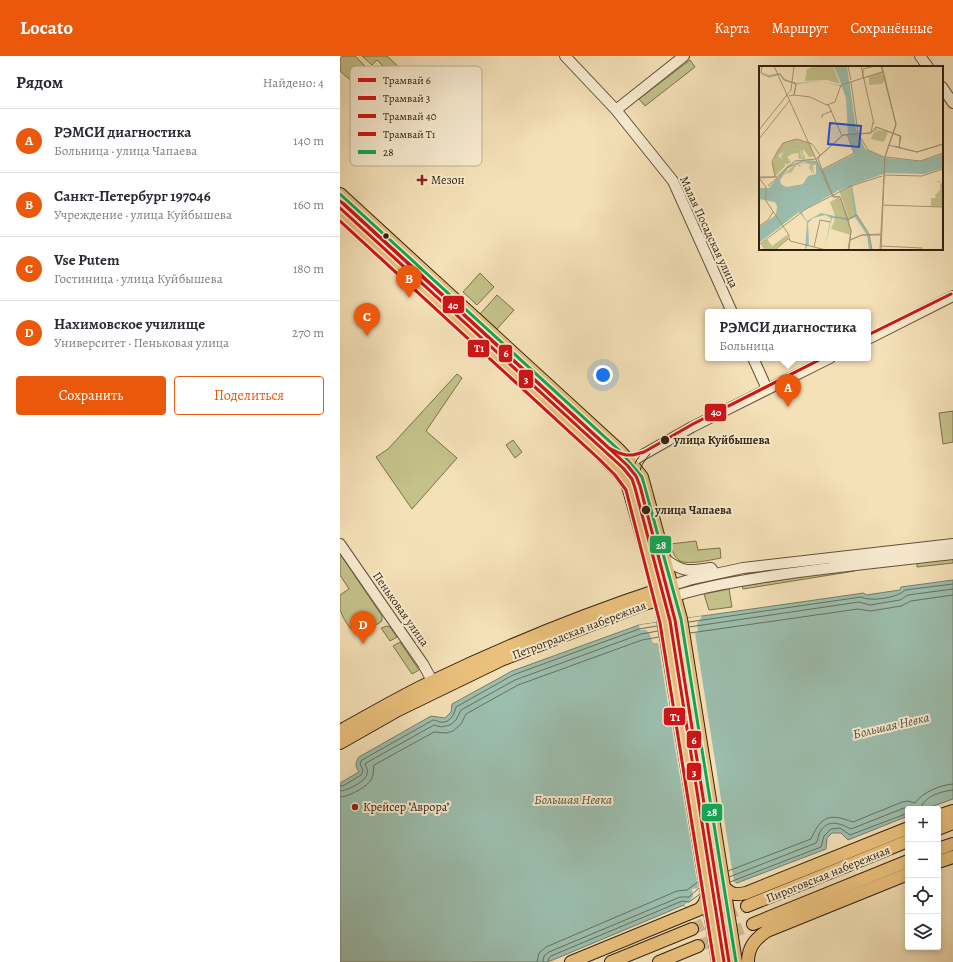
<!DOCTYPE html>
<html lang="ru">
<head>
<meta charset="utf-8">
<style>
  body { margin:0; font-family:Alegreya,serif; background:#f2f2f3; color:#2b2b33 }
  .controls { position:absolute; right:12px; bottom:12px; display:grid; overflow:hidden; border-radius:4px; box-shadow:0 2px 6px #0003 }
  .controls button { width:36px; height:36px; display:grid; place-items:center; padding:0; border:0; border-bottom:1px solid #e1e1e2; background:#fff; color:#2b2b33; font:20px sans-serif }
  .you { position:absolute; left:263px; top:319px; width:14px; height:14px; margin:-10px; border:3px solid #fff; border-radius:50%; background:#1a73e8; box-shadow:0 0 0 6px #1a73e833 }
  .badge { display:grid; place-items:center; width:26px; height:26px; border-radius:50%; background:#ea580c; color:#fff; font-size:13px; font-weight:700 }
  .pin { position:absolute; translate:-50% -33px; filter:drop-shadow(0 1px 2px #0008) }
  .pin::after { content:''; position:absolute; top:21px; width:14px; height:12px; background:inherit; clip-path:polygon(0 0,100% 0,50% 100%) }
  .popup { position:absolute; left:365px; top:253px; width:166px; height:52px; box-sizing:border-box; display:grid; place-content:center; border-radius:4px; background:#fff; filter:drop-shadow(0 1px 3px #0005); font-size:13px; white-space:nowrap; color:#7c7c81 }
  .popup b { font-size:15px; color:#2b2b33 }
  .popup::after { content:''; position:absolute; left:50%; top:100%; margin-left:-8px; border:8px solid transparent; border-top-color:#fff }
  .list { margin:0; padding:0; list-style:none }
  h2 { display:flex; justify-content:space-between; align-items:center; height:52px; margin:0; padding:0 16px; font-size:17px }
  h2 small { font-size:13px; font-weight:400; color:#7c7c81 }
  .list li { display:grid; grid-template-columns:26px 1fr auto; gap:12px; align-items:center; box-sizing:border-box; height:64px; padding:0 16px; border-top:1px solid #e1e1e2 }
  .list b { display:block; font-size:15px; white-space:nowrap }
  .list p { margin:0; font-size:13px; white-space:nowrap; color:#7c7c81 }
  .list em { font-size:13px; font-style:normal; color:#7c7c81 }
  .actions { display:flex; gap:8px; padding:12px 16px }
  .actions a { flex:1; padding:9px 0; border:1px solid #ea580c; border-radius:4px; text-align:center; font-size:14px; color:#ea580c }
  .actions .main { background:#ea580c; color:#fff }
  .icon { flex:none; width:22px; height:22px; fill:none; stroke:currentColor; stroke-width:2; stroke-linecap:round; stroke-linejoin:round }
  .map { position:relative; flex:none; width:613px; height:906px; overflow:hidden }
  header { display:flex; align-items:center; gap:24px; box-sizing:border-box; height:56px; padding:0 20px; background:#ea580c; color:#fff }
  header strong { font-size:19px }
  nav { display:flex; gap:22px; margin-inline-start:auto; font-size:14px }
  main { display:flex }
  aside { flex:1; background:#fff }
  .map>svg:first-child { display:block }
</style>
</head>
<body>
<header>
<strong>Locato</strong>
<nav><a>Карта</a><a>Маршрут</a><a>Сохранённые</a></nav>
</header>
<main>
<aside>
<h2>Рядом<small>Найдено: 4</small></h2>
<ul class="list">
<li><span class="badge">A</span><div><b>РЭМСИ диагностика</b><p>Больница · улица Чапаева</p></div><em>140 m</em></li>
<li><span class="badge">B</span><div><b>Санкт-Петербург 197046</b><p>Учреждение · улица Куйбышева</p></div><em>160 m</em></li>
<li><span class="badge">C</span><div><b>Vse Putem</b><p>Гостиница · улица Куйбышева</p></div><em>180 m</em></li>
<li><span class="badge">D</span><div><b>Нахимовское училище</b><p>Университет · Пеньковая улица</p></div><em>270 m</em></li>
</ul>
<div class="actions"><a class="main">Сохранить</a><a>Поделиться</a></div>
</aside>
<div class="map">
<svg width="613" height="906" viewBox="0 0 613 906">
  <rect width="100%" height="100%" fill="#f5e1b8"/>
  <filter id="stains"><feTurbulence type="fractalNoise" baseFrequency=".005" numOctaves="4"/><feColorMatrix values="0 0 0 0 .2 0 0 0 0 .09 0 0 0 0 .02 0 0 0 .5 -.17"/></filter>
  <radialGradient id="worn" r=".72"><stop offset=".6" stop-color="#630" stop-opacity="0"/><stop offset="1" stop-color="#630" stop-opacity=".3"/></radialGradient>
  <!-- green -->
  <path fill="#c4c18a" stroke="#7c714c" d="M3,0H15L29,14L15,28L0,15V3Z
    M22,0H47L75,26L67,34L37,4L32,9Z
    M350,4L355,11L305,50L299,43Z
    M140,217L154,231L137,249L123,236Z
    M157,239L174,254L157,273L140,258Z
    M117,318L122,322L86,375L117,402L72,453L36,401L48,393Z
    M613,355V386L603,388L599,357Z
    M173,384L182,396L175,402L166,389Z
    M356,485L358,494L380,492L381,502C371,504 348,509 340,505C334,501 332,494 330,488Z
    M0,498L42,560V564L41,566L18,578C11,577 1,559 0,553C0,548 0,544 0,539L9,533L0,519Z
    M613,503V507L577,511V507Z
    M513,513L515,515L403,533L402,530Z
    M389,533L392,551L369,554L364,538Z
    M47,570L50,571L57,581L50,585L41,572Z
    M60,586L79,614L72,618L53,590Z"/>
  <!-- water -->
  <path fill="#9cbeae" stroke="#727f6e" d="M613,524V743L585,753H568V760L508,784L501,777H492L487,782L486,793L368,838C360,842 354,848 346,852L344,849L208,906H0V727L19,716C15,710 15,707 19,701L91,660L105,662L111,656L112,648L172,615L299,569L524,537L526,539L560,534L561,531Z"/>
  <!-- pier -->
  <path fill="#f5e1b8" d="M362,560L357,568L358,576L355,577L394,826L397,828L368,838L360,842L354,848L346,852L344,849L350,845L353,840L352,833L358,832L318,587H313L309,577L306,574H300L299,569Z"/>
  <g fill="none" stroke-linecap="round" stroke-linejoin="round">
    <!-- shore -->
    <path stroke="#68705e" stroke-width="1" d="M349,566L521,541C530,546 558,542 565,534L613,528
      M349,571L519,546L530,549L560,544L568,539L613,533
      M350,577L518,553L531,555L561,550L571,545L613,539
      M0,730H3L21,719L23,715L20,707L22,704L93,664C95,664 97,665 99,666C110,668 114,659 116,651L173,619L299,573L317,570
      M0,735C7,735 26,725 27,718C28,715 27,712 25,709L26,707L94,669L101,671L110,669L116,664L121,654L175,624L301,578L318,575
      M0,741C9,741 29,730 32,722C34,718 33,713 34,709L94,676L106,677L113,675L121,668L126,658L178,629L302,584L319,581
      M581,753C582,741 602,735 613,734
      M388,815L471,783C481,760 489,757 513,766L562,746L568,745L575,747C583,736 600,729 613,728
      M389,821L476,787C478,785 478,781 479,778C486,762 500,767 511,773L564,752L572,753
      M390,826L481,791L484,780L491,773L500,772L510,779L568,757
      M197,906L199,897L206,891L337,835L347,834L358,826
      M203,906L204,900L209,896L340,841H349L359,832
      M208,906L209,902L211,900L342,845L349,846L360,838"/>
    <!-- major-tunnel -->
    <path stroke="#cebb96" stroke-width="12" stroke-dasharray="12 6" stroke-linecap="butt" d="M352,873L407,850
      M358,890L413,868"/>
    <!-- minor casing -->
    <g stroke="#645139" stroke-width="12">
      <path id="minor" d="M225,0L276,54L333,125L392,256
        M580,0L588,11
        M602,31L613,47
        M276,54L344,0
        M528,283L613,240
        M413,302L427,333
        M278,416L299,401L352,371L490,302
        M0,488L83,608L96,632
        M325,503C344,517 348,515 371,512L372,513
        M333,529L352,523L403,512L613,488
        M335,540C367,530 399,525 431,520C491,511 552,505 613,498"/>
    </g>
    <!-- major casing -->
    <g stroke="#33210f" stroke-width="14">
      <path id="major" d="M0,138L279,394L291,407L302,421L341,563L396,906
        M0,158L254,392L278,416L287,428L290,437L320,544L378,906
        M0,675C31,658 61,640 93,625C168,589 245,558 324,532
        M0,687L58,654L161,604L304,548L327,542
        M598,760L613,755
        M598,773L613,767
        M598,793L613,788
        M598,806L613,801
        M385,832C392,839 396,839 406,837L568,772
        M407,850L568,785
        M413,868L568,805
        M231,906L360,853L364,848L368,838
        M271,906L352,873
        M319,906L358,890
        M408,906C408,891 415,883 427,875L568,818"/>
    </g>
    <!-- minor -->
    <use href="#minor" stroke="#f8ecd1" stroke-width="10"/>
    <!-- major -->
    <use href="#major" stroke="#eac07c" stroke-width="12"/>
    <!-- tram -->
    <path stroke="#33210f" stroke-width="1" d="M299,428C298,415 301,408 310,398
      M295,430C291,412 293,405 307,393"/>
    <!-- bus-1 casing -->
    <g stroke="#f8ecd1" stroke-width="6">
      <path id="bus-1" d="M0,138L279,394L302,421L341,563L396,906"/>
    </g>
    <!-- bus-1 -->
    <use href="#bus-1" stroke="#10a855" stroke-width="3"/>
    <!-- tram-1 casing -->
    <g stroke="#f8ecd1" stroke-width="6">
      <path id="tram-1" d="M0,145L287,409L296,420L300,430L335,564L389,906"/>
    </g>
    <!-- tram-2 casing -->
    <g stroke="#f8ecd1" stroke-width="6">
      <path id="tram-2" d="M0,152L283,412L292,423L295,432L330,565L384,906"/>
    </g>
    <!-- tram-3 casing -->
    <g stroke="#f8ecd1" stroke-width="6">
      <path id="tram-3" d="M3,147L269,392L279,397L286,399H293L304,396L353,368L483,302
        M528,279L611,238"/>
    </g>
    <!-- tram-4 casing -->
    <g stroke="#f8ecd1" stroke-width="6">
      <path id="tram-4" d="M0,165L259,403L275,419L286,434L320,567L374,906"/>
    </g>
    <!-- tram-1 -->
    <use href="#tram-1" stroke="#ce1417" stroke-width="3"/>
    <!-- tram-2 -->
    <use href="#tram-2" stroke="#ce1417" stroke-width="3"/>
    <!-- tram-3 -->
    <use href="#tram-3" stroke="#ce1417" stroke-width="3"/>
    <!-- tram-4 -->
    <use href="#tram-4" stroke="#ce1417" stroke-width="3"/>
  </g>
  <!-- markers -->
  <g fill="#8f2418" stroke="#f8ecd1" stroke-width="1.5">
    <path d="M80 118h4v4h4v4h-4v4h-4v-4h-4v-4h4z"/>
    <circle cx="15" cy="751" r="4"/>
  </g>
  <g fill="#33210f" stroke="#f8ecd1" stroke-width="1.5">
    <circle cx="46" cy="180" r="3.5"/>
    <circle cx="325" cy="384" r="5"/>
    <circle cx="306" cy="454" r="5"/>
  </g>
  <g text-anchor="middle" stroke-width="4" stroke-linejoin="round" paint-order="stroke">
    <!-- poi labels -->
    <g font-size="12" fill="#33210f" stroke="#f8ecd1" text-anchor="start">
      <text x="91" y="128">Мезон</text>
      <text x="23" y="755">Крейсер "Аврора"</text>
    </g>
    <!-- street labels -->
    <g font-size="12" fill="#33210f" stroke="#f8ecd1">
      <text transform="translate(369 176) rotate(65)" y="4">Малая Посадская улица</text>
      <text transform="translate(61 553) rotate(55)" y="4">Пеньковая улица</text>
      <text transform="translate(239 574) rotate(-21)" y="4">Петроградская набережная</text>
      <text transform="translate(488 818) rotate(-22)" y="4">Пироговская набережная</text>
    </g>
    <!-- stop labels -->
    <g font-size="12" font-weight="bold" fill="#33210f" stroke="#f8ecd1" text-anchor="start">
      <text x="334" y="388">улица Куйбышева</text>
      <text x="315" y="458">улица Чапаева</text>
    </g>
    <!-- water labels -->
    <g font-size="13" font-style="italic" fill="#52503f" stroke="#f8ecd1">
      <text transform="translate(551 669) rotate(-13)" y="5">Большая Невка</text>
      <text x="233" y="748">Большая Невка</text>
    </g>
  </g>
  <!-- overview -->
  <g transform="translate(419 10)">
    <rect width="184" height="184" fill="#f5e1b8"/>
    <path d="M56,0H74L81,18L68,14L46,15L48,3ZM122,6L125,14L123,18L110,19V12L108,11ZM116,62L119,63L114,68L120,64L129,66L125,76L112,73ZM35,73L50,76L56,91L52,90L51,92L44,83L43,89L46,90V92L43,89L42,82L37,81L25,85L19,90L26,95V100L16,111L13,99L17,86L24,77ZM37,81L41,82L42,90L45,93H40L39,87L33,88L28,91L32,96L28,99L23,90L26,86ZM38,97H54L55,108L51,98L54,109L50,102L51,98L39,97L37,98L41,99L42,100L41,101L38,98L31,108V106L24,109ZM175,115H181L182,118L184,117V141L172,140V132H177L176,129L181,124V116ZM91,121L95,149L90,152L81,125ZM80,131L88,153L76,150L71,136ZM76,153L89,155L92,169L72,163ZM29,168V173L15,184H5L2,178L8,173L13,180Z" fill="#c4c18a"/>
    <path d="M75,0H88L97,63L106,83L126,92L162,95L184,88V102L166,108L127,107L93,119L98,149L110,168L113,184H110L108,169L96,151L88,155L73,152L65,184L72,152L66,149L54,152L49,157L50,178L46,184L48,156L40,146L0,177V161L17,149L18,140L16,136L0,133V122H10L28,100L22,90L25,85L37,80L42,82L46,94L57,95L63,104L95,88L89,69L87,32L83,21L62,15L38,18L25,14L21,8L10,10L0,5L10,9L21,7L26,13L37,17L62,15L83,20ZM37,81L41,82L45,94L28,100L23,89L26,86ZM45,96L57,99V108L49,110L44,118L27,121L22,118L21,114L29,102ZM91,120L95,149L90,152L81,124ZM80,124L90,153L62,147L48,155L42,146Z" fill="#9cbeae" fill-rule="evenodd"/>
    <path fill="none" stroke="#9cbeae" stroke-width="2" d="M127,98H136L139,94L142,99L161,101L184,94M19,113L21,155M72,122L124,99M9,129L33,131L34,149M30,153L32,145L40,138L69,123M0,171L19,161L20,157"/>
    <path fill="none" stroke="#a79474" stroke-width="1" d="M3,0L2,7L10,11L21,8L25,14L37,18L35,29L51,31L70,40L83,70M15,0L74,131H81L92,165L89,184M89,0L92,14M102,0L115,58M123,0L137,59M104,12V3L116,0M92,16L99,67M30,30L35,29L37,19L35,16M68,39L76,36L82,19L123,6M63,52V49L73,45M117,61L142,70L140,82M0,64L32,24L35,0M100,69L109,84L125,91M0,73L31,34M129,79L158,86L184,78M135,80L158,86L184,78M61,90L84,69L112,67L117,61L141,70L140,82M127,91L161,95L184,87M64,103L95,87L88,68M125,109L163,110L184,103M0,111H18L36,95L57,93L84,69L112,67L114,56M0,112L7,121V135L30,169V174M0,112L16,111L13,95L24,77L38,73L53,78L61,89L59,93L74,130L81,131L88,150L92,165L90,184M9,120L18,112M89,121L123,110M123,139L184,141M98,149L110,168L113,184M76,151L89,153L98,149M0,160L9,154L14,146M30,172L31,175L67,184M91,174L103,169H122M91,174L103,169L122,168M1,178L47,143L90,121M121,180L163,182L162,184M55,181L61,154L71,156M16,184L29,173M121,184L126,91L137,59M122,184L126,90L137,58L122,0"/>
    <path fill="#1d4ed8" fill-opacity="0.15" stroke="#1d4ed8" stroke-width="2" d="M71,57L102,60L100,81L69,78Z"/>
    <rect width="184" height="184" fill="none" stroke="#33210f" stroke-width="2"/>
  </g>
  <!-- legend -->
  <rect x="10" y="10" width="132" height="100" rx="6" fill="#f8ecd1" stroke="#bdaf97" stroke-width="1"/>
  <rect x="18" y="22" width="18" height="4" fill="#ce1417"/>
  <rect x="18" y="40" width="18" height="4" fill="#ce1417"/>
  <rect x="18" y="58" width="18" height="4" fill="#ce1417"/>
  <rect x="18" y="76" width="18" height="4" fill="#ce1417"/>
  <rect x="18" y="94" width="18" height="4" fill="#10a855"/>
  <g font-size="11" fill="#33210f">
    <text x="43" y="28">Трамвай 6</text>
    <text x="43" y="46">Трамвай 3</text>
    <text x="43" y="64">Трамвай 40</text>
    <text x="43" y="82">Трамвай Т1</text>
    <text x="43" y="100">28</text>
  </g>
  <g stroke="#f8ecd1" stroke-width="1.5">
    <rect x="102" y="239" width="23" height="19" rx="4" fill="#ce1417"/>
    <rect x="127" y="283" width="23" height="19" rx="4" fill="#ce1417"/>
    <rect x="158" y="288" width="15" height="19" rx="4" fill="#ce1417"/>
    <rect x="178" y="313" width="16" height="20" rx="4" fill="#ce1417"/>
    <rect x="364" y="347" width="23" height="19" rx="4" fill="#ce1417"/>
    <rect x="309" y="479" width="23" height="19" rx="4" fill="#10a855"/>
    <rect x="323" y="651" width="23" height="19" rx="4" fill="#ce1417"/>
    <rect x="346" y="674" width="16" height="19" rx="4" fill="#ce1417"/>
    <rect x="346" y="706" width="16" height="19" rx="4" fill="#ce1417"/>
    <rect x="361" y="747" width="22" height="19" rx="4" fill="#10a855"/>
  </g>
  <g font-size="11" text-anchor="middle" font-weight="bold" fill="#fff">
    <text x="113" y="253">40</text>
    <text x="139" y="296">Т1</text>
    <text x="166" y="301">6</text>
    <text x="186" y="327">3</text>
    <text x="376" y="360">40</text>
    <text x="321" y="493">28</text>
    <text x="335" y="665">Т1</text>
    <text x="354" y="688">6</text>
    <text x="354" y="720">3</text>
    <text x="372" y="760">28</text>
  </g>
  <rect width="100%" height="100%" filter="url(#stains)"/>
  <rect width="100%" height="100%" fill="url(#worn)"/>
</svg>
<div class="controls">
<button>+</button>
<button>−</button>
<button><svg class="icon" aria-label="locate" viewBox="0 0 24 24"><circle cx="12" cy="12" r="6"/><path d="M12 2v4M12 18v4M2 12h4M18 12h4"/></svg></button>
<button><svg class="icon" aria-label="layers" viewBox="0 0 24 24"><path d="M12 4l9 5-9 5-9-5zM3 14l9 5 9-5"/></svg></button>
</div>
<div class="you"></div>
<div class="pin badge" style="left:448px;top:351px">A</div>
<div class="popup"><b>РЭМСИ диагностика</b>Больница</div>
<div class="pin badge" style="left:69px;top:242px">B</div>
<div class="pin badge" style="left:27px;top:280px">C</div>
<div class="pin badge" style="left:23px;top:588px">D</div>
</div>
</main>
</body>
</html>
